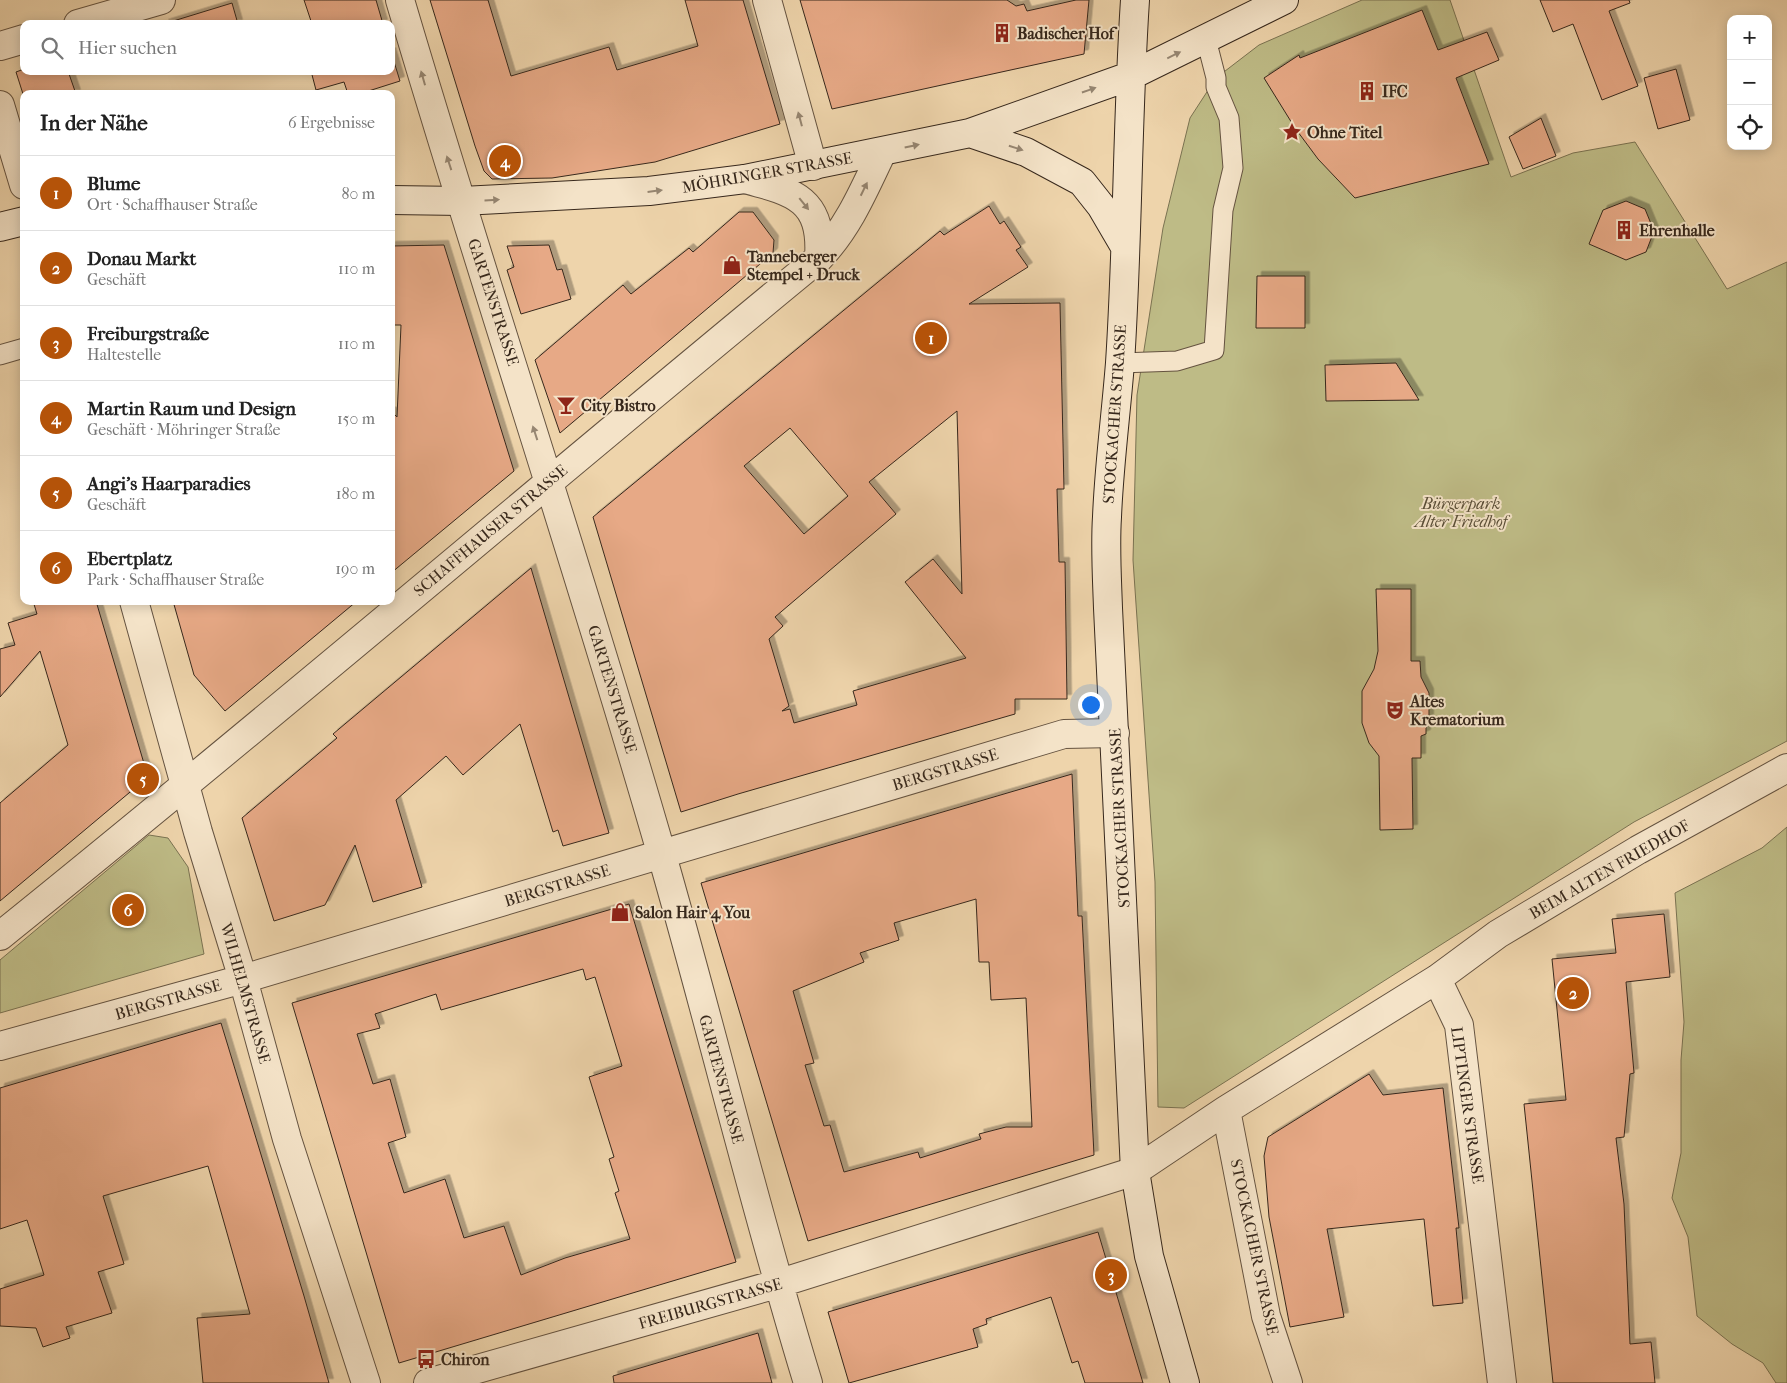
<!DOCTYPE html>
<html lang="de">
<head>
<meta charset="utf-8">
<style>
  body { margin:0; font-family:"IM FELL French Canon",serif; background:#f6f6f6; color:#222 }
  .controls { position:absolute; right:15px; top:15px; display:grid; overflow:hidden; border-radius:10px; box-shadow:0 2px 12px #0003 }
  .controls button { width:45px; height:45px; display:grid; place-items:center; padding:0; border:0; border-bottom:1px solid #e0e0e0; background:#fff; color:#222; font:25px sans-serif }
  .you { position:absolute; left:1090px; top:704px; width:18px; height:18px; margin:-12px; border:4px solid #fff; border-radius:50%; background:#1a73e8; box-shadow:0 0 0 8px #1a73e833 }
  .badge { display:grid; place-items:center; width:32px; height:32px; border-radius:50%; background:#b45309; color:#fff; font-size:16px; font-weight:700 }
  .pin { position:absolute; translate:-50% -50%; border:2px solid #fff; box-shadow:0 1px 5px #0006 }
  .list { margin:0; padding:0; list-style:none }
  h2 { display:flex; justify-content:space-between; align-items:center; height:65px; margin:0; padding:0 20px; font-size:21px }
  h2 small { font-size:16px; font-weight:400; color:#767676 }
  .list li { display:grid; grid-template-columns:32px 1fr auto; gap:15px; align-items:center; box-sizing:border-box; height:75px; padding:0 20px; border-top:1px solid #e0e0e0 }
  .list b { display:block; font-size:19px; white-space:nowrap }
  .list p { margin:0; font-size:16px; white-space:nowrap; color:#767676 }
  .list em { font-size:16px; font-style:normal; color:#767676 }
  .icon { flex:none; width:28px; height:28px; fill:none; stroke:currentColor; stroke-width:2; stroke-linecap:round; stroke-linejoin:round }
  .map { position:relative; flex:none; width:1787px; height:1383px; overflow:hidden }
  .search { position:absolute; background:#fff; box-shadow:0 2px 12px #0003; left:20px; top:20px; width:375px; height:55px; display:flex; align-items:center; gap:12px; box-sizing:border-box; padding:0 18px; border-radius:10px; color:#767676; font-size:19px }
  .panel { position:absolute; background:#fff; box-shadow:0 2px 12px #0003; left:20px; top:90px; width:375px; height:515px; border-radius:10px }
  .map>svg:first-child { display:block }
</style>
</head>
<body>
<div class="map">
<svg width="1787" height="1383" viewBox="0 0 1787 1383">
  <defs>
    <filter id="shadow"><feDropShadow dx="4.5" dy="-4.5" stdDeviation="0" flood-color="#0004"/></filter>
  </defs>
  <rect width="100%" height="100%" fill="#eed4ab"/>
  <filter id="stains"><feTurbulence type="fractalNoise" baseFrequency=".004" numOctaves="4"/><feColorMatrix values="0 0 0 0 .2 0 0 0 0 .09 0 0 0 0 .02 0 0 0 .5 -.17"/></filter>
  <radialGradient id="worn" r=".72"><stop offset=".6" stop-color="#630" stop-opacity="0"/><stop offset="1" stop-color="#630" stop-opacity=".3"/></radialGradient>
  <!-- green -->
  <path fill="#bebb86" stroke="#7a7251" d="M1362,0H1450L1511,177L1573,153L1635,142L1727,289L1787,262V741L1634,822L1184,1108L1158,1107L1155,882L1133,560L1137,395L1163,228L1190,118L1216,78L1259,45Z
    M1787,827V1383H1776L1763,1363L1732,1344L1697,1316L1688,1237L1672,1198L1681,1153V1060L1684,1022L1675,893L1762,848Z
    M149,835L168,838L188,867L204,954L0,1013V960Z"/>
  <!-- building -->
  <path fill="#e7a986" stroke="#37281c" fill-rule="evenodd" filter="url(#shadow)" d="M304,0H376L383,24H312Z
    M430,0H488L511,76L609,47L617,70L698,46L685,0H743L780,124L655,162L552,178L492,179L484,171L475,146Z
    M800,0H1007L1016,6L1024,4L1027,11L1076,0H1089L1084,54L832,109Z
    M1540,0H1629L1630,3L1609,11L1638,86L1602,100L1573,24L1553,32Z
    M232,3L238,24H164L170,22Z
    M1422,10L1438,50L1487,32L1499,60L1456,78L1489,164L1355,198L1318,159L1295,128L1264,78L1299,55L1300,58Z
    M391,52L400,81L359,94H348L344,82L316,90L311,71H391Z
    M24,69V71H68L76,94H23L16,72Z
    M1676,69L1690,120L1658,129L1644,78Z
    M1541,118L1556,156L1523,169L1509,137Z
    M1626,201L1645,209L1654,231L1646,252L1626,260L1589,244L1603,210Z
    M989,206L1000,224L1004,221L1021,247L1016,250L1028,267L969,304L1060,303L1064,489H1057L1059,562H1065L1067,699H1015V714L738,794L681,812L593,517L940,231L944,235ZM957,411L962,594L933,559L905,582L966,658L853,691L857,705L794,723L790,709L782,711L789,706L769,639L783,626L775,617L896,514L869,482ZM790,428L848,496L804,534L744,466Z
    M739,212H753L774,240L773,253L560,433L535,360L623,285L631,294L689,248L693,252Z
    M444,245L514,471L391,573V411L397,417L401,325H391V246Z
    M549,245L557,270L562,269L571,299L521,314L507,270L514,267L507,246Z
    M1257,276H1305V328H1256Z
    M1396,363L1419,400L1326,401L1325,365Z
    M531,568L609,833L563,846L558,830L553,832L520,724L463,775L446,756L396,800L422,887L373,902L355,845L325,905L274,921L242,818L337,738L333,734Z
    M1376,589H1411V661H1420L1421,677L1429,693V725L1426,728V734L1421,736V758H1412L1413,829L1380,830L1379,756L1369,743L1362,723V691L1374,669L1378,651Z
    M33,601H96L148,777L0,901V803L68,745L40,651L0,697V649L15,645L8,623L37,614Z
    M173,601H357L225,711L194,675Z
    M1072,774L1078,916H1082L1094,1155L808,1241L701,883ZM976,899L979,962H989L991,1000L1026,998L1032,1127H1006L979,1134L981,1139L920,1158L918,1152L844,1172L830,1125L824,1126L805,1065L814,1063L793,991L864,962L860,953L899,940L894,923Z
    M629,904L736,1262L399,1363L292,1003ZM583,969L586,980L595,977L622,1066L589,1077L614,1157L609,1159L619,1191L615,1193L630,1239L565,1258L521,1275L504,1226L464,1238L445,1179L404,1193L388,1143L406,1137L390,1079L373,1084L357,1034L380,1028L375,1014L436,994L441,1010Z
    M1664,914L1670,977L1626,982L1634,1073L1630,1074L1624,1137L1616,1138L1624,1204L1630,1344L1651,1342L1655,1383H1553L1524,1104L1566,1100L1552,959L1616,953L1612,919Z
    M221,1023L304,1296L329,1383H203L197,1318L250,1314L208,1166L103,1196L124,1264L98,1272L112,1313L66,1327L70,1338L43,1347L36,1328L0,1326V1289L44,1275L27,1220L0,1229V1088Z
    M1369,1074L1383,1095L1443,1088L1459,1228H1456L1463,1303L1433,1306L1424,1219L1327,1229L1344,1317L1290,1327L1269,1217L1264,1156L1268,1137Z
    M1098,1232L1143,1383H1085L1078,1361L1072,1363L1051,1297L986,1319L987,1324L973,1329L978,1347L849,1383L828,1312Z
    M758,1333L772,1383H614L613,1376Z"/>
  <g fill="none" stroke-linecap="round" stroke-linejoin="round">
    <!-- lane casing -->
    <g stroke="#655340" stroke-width="21">
      <path id="lane" d="M0,355L24,348
        M1120,363L1177,361L1214,350L1223,210L1233,168L1229,118L1216,87V78L1206,39"/>
    </g>
    <!-- street casing -->
    <g stroke="#655340" stroke-width="30">
      <path id="street" d="M400,0C484,285 579,567 661,852C712,1029 754,1207 808,1383
        M767,0L813,166
        M78,24L161,0
        M0,46L24,39
        M0,105L24,185
        M745,179C794,192 823,199 819,258
        M134,601L198,832L243,979L287,1139L366,1383
        M0,936C276,714 545,483 819,258C848,228 864,190 882,152
        M1437,979L1459,1025L1502,1383
        M0,1046L243,979L1064,734L1115,733
        M1226,1110L1266,1316L1288,1383
        M428,1383L777,1284L1135,1171L1226,1110L1437,979L1498,934L1638,850L1787,768"/>
    </g>
    <!-- secondary casing -->
    <g stroke="#37281c" stroke-width="30">
      <path id="secondary" d="M1135,0C1127,121 1128,242 1120,363C1116,414 1109,466 1107,517C1105,547 1107,578 1108,608L1135,1171L1149,1256L1185,1383
        M970,133L1026,152L1082,182L1101,206L1125,247
        M391,200L462,201L649,191L745,179L970,133L1130,76L1284,0
        M0,227L24,221"/>
    </g>
    <!-- lane -->
    <use href="#lane" stroke="#f4e3c8" stroke-width="19"/>
    <!-- street -->
    <use href="#street" stroke="#f4e3c8" stroke-width="28"/>
    <!-- secondary -->
    <use href="#secondary" stroke="#f4e3c8" stroke-width="28"/>
  </g>
  <!-- one-way arrows -->
  <defs><path id="oneway-solid" d="M-6-.8H1V-3.2L6.5 0L1 3.2V.8H-6Z" transform="scale(1.25)"/></defs>
  <g fill="#968672">
    <use href="#oneway-solid" transform="translate(1174 55) rotate(-26)"/>
    <use href="#oneway-solid" transform="translate(423 78) rotate(-106)"/>
    <use href="#oneway-solid" transform="translate(1089 90) rotate(-19)"/>
    <use href="#oneway-solid" transform="translate(800 119) rotate(-105)"/>
    <use href="#oneway-solid" transform="translate(912 146) rotate(-12)"/>
    <use href="#oneway-solid" transform="translate(1016 148) rotate(18)"/>
    <use href="#oneway-solid" transform="translate(449 163) rotate(-108)"/>
    <use href="#oneway-solid" transform="translate(864 189) rotate(-64)"/>
    <use href="#oneway-solid" transform="translate(655 191) rotate(-7)"/>
    <use href="#oneway-solid" transform="translate(492 200) rotate(-3)"/>
    <use href="#oneway-solid" transform="translate(804 204) rotate(51)"/>
    <use href="#oneway-solid" transform="translate(535 433) rotate(-108)"/>
  </g>
  <!-- icons -->
  <defs>
    <g id="building-bare" transform="scale(1.5)"><path d="M-4-6H4V6H1V3H-1V6H-4ZM-2.5-4.3h1.7v1.8h-1.7ZM.8-4.3h1.7v1.8H.8ZM-2.5-1h1.7V.8h-1.7ZM.8-1h1.7V.8H.8Z" fill="#8f2418" stroke="#f4e3c8" stroke-width="2.5" paint-order="stroke"/></g>
    <g id="sight-bare" transform="scale(1.5)"><path d="M0-6L1.8-2.2L6-1.7L2.9 1.2L3.7 5.4L0 3.3L-3.7 5.4L-2.9 1.2L-6-1.7L-1.8-2.2Z" fill="#8f2418" stroke="#f4e3c8" stroke-width="2.5" paint-order="stroke"/></g>
    <g id="shop-bare" transform="scale(1.5)"><path d="M-5-2.5h2.3a2.7 3.5 0 0 1 5.4 0H5L5.5 6h-11ZM-1.5-2.5h3a1.5 2.3 0 0 0-3 0Z" fill="#8f2418" stroke="#f4e3c8" stroke-width="2.5" paint-order="stroke"/></g>
    <g id="bar-bare" transform="scale(1.5)"><path d="M-6-5H6L.8 .8V4.5H3.5V6h-7V4.5H-.8V.8Z" fill="#8f2418" stroke="#f4e3c8" stroke-width="2.5" paint-order="stroke"/></g>
    <g id="theatre-bare" transform="scale(1.5)"><path d="M-5-5.5Q0-4 5-5.5V0Q5 5 0 6Q-5 5-5 0ZM-3.3-2.5H-1v1.5H-3.3ZM1-2.5H3.3v1.5H1ZM-2.8 1Q0 5.5 2.8 1Z" fill="#8f2418" stroke="#f4e3c8" stroke-width="2.5" paint-order="stroke"/></g>
    <g id="bus-bare" transform="scale(1.5)"><path d="M-5-6H5V4H4V6H2V4H-2V6H-4V4H-5ZM-3.5-4V0h7V-4ZM-3.5 1.2v1.5H-2V1.2ZM2 1.2v1.5H3.5V1.2Z" fill="#8f2418" stroke="#f4e3c8" stroke-width="2.5" paint-order="stroke"/></g>
  </defs>
  <g fill-rule="evenodd">
    <use href="#building-bare" x="1002" y="33"/>
    <use href="#building-bare" x="1367" y="91"/>
    <use href="#sight-bare" x="1292" y="132"/>
    <use href="#building-bare" x="1624" y="230"/>
    <use href="#shop-bare" x="732" y="265"/>
    <use href="#bar-bare" x="566" y="405"/>
    <use href="#theatre-bare" x="1395" y="710"/>
    <use href="#shop-bare" x="620" y="912"/>
    <use href="#bus-bare" x="426" y="1359"/>
  </g>
  <g text-anchor="middle" stroke-width="4" stroke-linejoin="round" paint-order="stroke">
    <!-- poi labels -->
    <g font-size="16" font-weight="bold" fill="#37281c" stroke="#f4e3c8" text-anchor="start">
      <text x="1017" y="39">Badischer Hof</text>
      <text x="1382" y="97">IFC</text>
      <text x="1307" y="138">Ohne Titel</text>
      <text x="1639" y="236">Ehrenhalle</text>
      <text x="747" y="262">Tanneberger<tspan x="747" dy="18">Stempel + Druck</tspan></text>
      <text x="581" y="411">City Bistro</text>
      <text x="1410" y="707">Altes<tspan x="1410" dy="18">Krematorium</tspan></text>
      <text x="635" y="918">Salon Hair 4 You</text>
      <text x="441" y="1365">Chiron</text>
    </g>
    <!-- street labels -->
    <g font-size="16" fill="#37281c" stroke="#f4e3c8">
      <text transform="translate(767 172) rotate(-10)" y="6">MÖHRINGER STRASSE</text>
      <text transform="translate(494 302) rotate(72)" y="6">GARTENSTRASSE</text>
      <text transform="translate(1114 414) rotate(-86)" y="6">STOCKACHER STRASSE</text>
      <text transform="translate(490 530) rotate(-40)" y="6">SCHAFFHAUSER STRASSE</text>
      <text transform="translate(613 689) rotate(73)" y="6">GARTENSTRASSE</text>
      <text transform="translate(945 769) rotate(-17)" y="6">BERGSTRASSE</text>
      <text transform="translate(1119 818) rotate(-93)" y="6">STOCKACHER STRASSE</text>
      <text transform="translate(1609 869) rotate(-30)" y="6">BEIM ALTEN FRIEDHOF</text>
      <text transform="translate(557 885) rotate(-17)" y="6">BERGSTRASSE</text>
      <text transform="translate(246 993) rotate(74)" y="6">WILHELMSTRASSE</text>
      <text transform="translate(168 999) rotate(-16)" y="6">BERGSTRASSE</text>
      <text transform="translate(722 1079) rotate(75)" y="6">GARTENSTRASSE</text>
      <text transform="translate(1468 1105) rotate(82)" y="6">LIPTINGER STRASSE</text>
      <text transform="translate(1255 1247) rotate(78)" y="6">STOCKACHER STRASSE</text>
      <text transform="translate(710 1303) rotate(-16)" y="6">FREIBURGSTRASSE</text>
    </g>
    <!-- park labels -->
    <g font-size="16" font-style="italic" fill="#594d36" stroke="#f4e3c8">
      <text x="1461" y="509">Bürgerpark<tspan x="1461" dy="18">Alter Friedhof</tspan></text>
    </g>
  </g>
  <rect width="100%" height="100%" filter="url(#stains)"/>
  <rect width="100%" height="100%" fill="url(#worn)"/>
</svg>
<div class="controls">
<button>+</button>
<button>−</button>
<button><svg class="icon" aria-label="locate" viewBox="0 0 24 24"><circle cx="12" cy="12" r="6"/><path d="M12 2v4M12 18v4M2 12h4M18 12h4"/></svg></button>
</div>
<div class="you"></div>
<div class="pin badge" style="left:931px;top:338px">1</div>
<div class="pin badge" style="left:1573px;top:993px">2</div>
<div class="pin badge" style="left:1111px;top:1275px">3</div>
<div class="pin badge" style="left:505px;top:161px">4</div>
<div class="pin badge" style="left:143px;top:779px">5</div>
<div class="pin badge" style="left:128px;top:910px">6</div>
<div class="search"><svg class="icon" aria-label="search" viewBox="0 0 24 24"><circle cx="10" cy="10" r="6"/><path d="M15 15l6 6"/></svg>Hier suchen</div>
<section class="panel">
<h2>In der Nähe<small>6 Ergebnisse</small></h2>
<ul class="list">
<li><span class="badge">1</span><div><b>Blume</b><p>Ort · Schaffhauser Straße</p></div><em>80 m</em></li>
<li><span class="badge">2</span><div><b>Donau Markt</b><p>Geschäft</p></div><em>110 m</em></li>
<li><span class="badge">3</span><div><b>Freiburgstraße</b><p>Haltestelle</p></div><em>110 m</em></li>
<li><span class="badge">4</span><div><b>Martin Raum und Design</b><p>Geschäft · Möhringer Straße</p></div><em>150 m</em></li>
<li><span class="badge">5</span><div><b>Angi's Haarparadies</b><p>Geschäft</p></div><em>180 m</em></li>
<li><span class="badge">6</span><div><b>Ebertplatz</b><p>Park · Schaffhauser Straße</p></div><em>190 m</em></li>
</ul>
</section>
</div>
</body>
</html>
